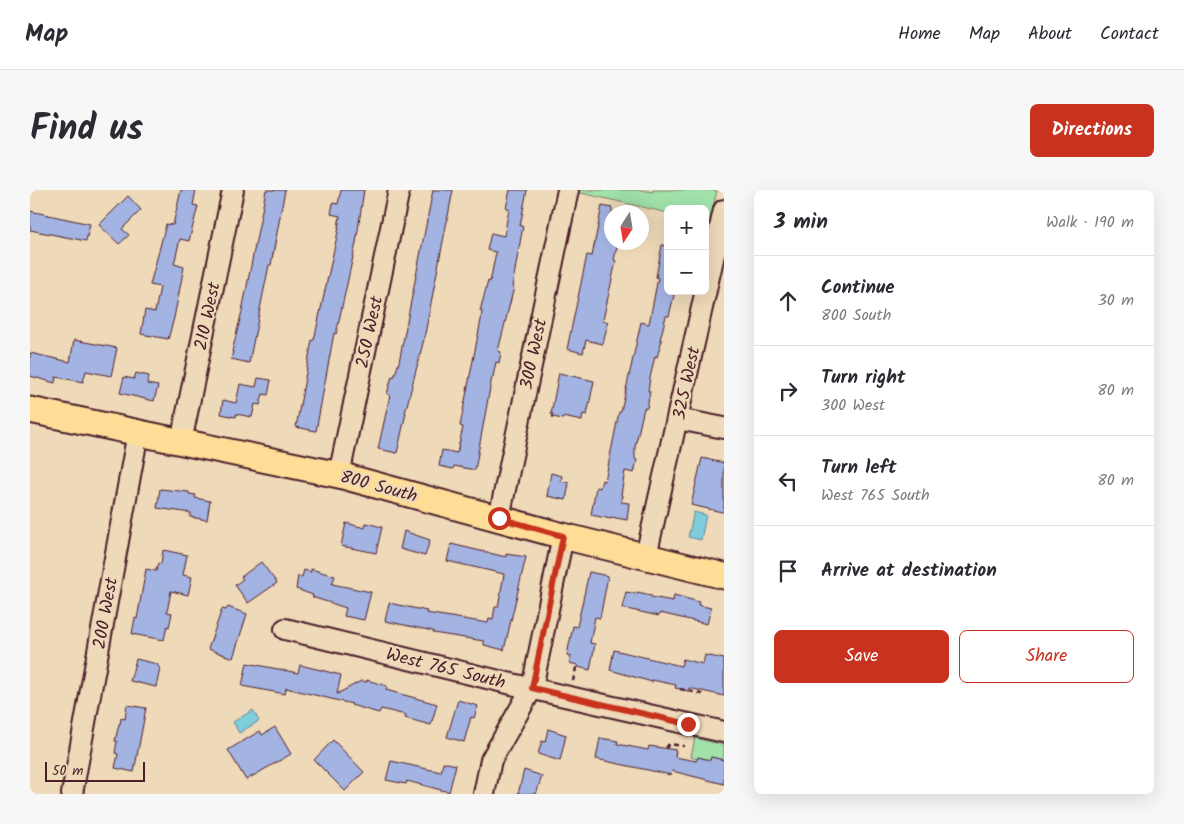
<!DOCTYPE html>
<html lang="en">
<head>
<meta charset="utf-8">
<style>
  body { margin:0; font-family:Kalam,sans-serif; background:#f7f7f7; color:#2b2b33 }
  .controls { position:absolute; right:15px; top:15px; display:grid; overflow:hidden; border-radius:8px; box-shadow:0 5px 20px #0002 }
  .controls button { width:45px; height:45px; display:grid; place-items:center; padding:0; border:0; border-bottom:1px solid #e1e1e2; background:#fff; color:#2b2b33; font:25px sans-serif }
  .compass { position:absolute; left:574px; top:15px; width:45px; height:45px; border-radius:50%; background:#fff; box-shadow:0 5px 20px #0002; rotate:192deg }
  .scale { position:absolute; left:15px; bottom:12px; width:100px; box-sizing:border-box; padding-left:5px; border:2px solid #4a1f2b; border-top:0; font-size:14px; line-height:18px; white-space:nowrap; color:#4a1f2b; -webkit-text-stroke:4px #eed9b8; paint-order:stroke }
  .stop { position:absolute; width:15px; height:15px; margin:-11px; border:4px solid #c8321e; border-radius:50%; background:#fff }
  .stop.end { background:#c8321e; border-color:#fff; box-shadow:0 1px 5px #0008 }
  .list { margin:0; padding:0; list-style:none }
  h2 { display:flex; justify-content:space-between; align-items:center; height:65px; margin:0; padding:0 20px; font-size:21px }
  h2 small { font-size:16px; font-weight:400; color:#7c7c81 }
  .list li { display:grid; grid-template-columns:32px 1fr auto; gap:15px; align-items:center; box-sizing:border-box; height:90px; padding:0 20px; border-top:1px solid #e1e1e2 }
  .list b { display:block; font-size:19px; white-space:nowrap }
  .list p { margin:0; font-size:16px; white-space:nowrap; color:#7c7c81 }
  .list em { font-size:16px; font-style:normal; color:#7c7c81 }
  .actions { display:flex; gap:10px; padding:15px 20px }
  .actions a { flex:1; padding:11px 0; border:1px solid #c8321e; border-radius:8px; text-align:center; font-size:18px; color:#c8321e }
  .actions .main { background:#c8321e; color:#fff }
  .icon { flex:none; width:28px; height:28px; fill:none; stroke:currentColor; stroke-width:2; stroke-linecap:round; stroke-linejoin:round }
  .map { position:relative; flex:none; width:694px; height:604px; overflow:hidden; border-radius:8px }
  header { display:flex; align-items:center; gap:30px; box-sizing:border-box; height:70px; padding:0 25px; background:#fff; border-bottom:1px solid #e1e1e2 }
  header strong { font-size:24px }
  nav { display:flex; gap:28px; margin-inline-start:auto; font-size:18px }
  .intro { display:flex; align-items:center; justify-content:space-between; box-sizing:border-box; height:120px; padding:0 30px }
  h1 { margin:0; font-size:35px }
  .button { padding:12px 22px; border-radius:8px; background:#c8321e; color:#fff; font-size:18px; font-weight:700 }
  main { display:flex; gap:30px; padding:0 30px }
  aside { flex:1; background:#fff; border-radius:8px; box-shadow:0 5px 20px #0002 }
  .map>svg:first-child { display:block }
</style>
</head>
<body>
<header>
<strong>Map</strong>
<nav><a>Home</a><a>Map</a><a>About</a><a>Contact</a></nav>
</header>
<div class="intro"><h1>Find us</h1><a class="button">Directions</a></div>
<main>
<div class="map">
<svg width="694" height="604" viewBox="0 0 694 604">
  <rect width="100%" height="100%" fill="#eed9b8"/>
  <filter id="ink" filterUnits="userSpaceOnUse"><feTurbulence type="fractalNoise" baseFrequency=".02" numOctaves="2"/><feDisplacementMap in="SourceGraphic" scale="10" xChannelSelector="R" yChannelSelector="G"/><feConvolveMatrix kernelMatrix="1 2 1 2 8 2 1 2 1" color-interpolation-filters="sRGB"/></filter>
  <g filter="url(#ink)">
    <!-- green -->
    <path fill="#a1e1aa" stroke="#76806a" d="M547,0H612L623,2V0H687L680,32L675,31V19H638V23L547,2Z
      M665,548L694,555V570L681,567L680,570L668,567L667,569L661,567Z"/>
    <!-- water -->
    <path fill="#7fccdd" stroke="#6a8796" d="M664,322L676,325L671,350L658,347Z
      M223,520L229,531L209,543L203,532Z"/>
    <!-- building -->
    <path fill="#a3b3e2" stroke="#4a1f2b" d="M151,0H166L163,15L168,16L159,51L150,49L144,74L154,77L144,128L138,149L111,144L115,120L125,122L130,97L120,95L136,34L143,35Z
      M236,0H255L241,75H239L219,173L201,169L203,162H202L212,121Z
      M311,0H334L326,53L306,144L304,143L286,241L266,237L282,150H284L309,37H308L310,26L301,24L303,13L308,14Z
      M403,0H423L394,149L375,223H376L367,263L348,259L360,205L357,204L362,186L364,187L369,172Z
      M480,0H497L490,36H493L482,97H484L468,161L471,162L469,173L466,172L463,187H462L445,280L424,276L423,279L409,276L412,260L427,263L433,237L430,236L451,130L452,121H450L458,91L460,92L466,62L457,60L461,43L474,46L479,19L476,18Z
      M98,6L111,20L92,39L99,45L89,54L69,35Z
      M572,16L582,18V52H588L584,70L586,71L573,130L578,132L573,154L556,150L553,163L537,159L557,65L562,66Z
      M0,21L60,34L56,51L0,40Z
      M632,55L638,56V101H645L639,126H636L630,150H632L627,167L625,166L620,188L618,201H620L617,218H614L605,257V269L607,270L604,283L595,281L591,305H592L591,312L599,313L597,330L581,327V329L561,325L566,297L570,298L572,290L575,291L589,222H591L611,132L619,134L628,88L626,87Z
      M44,150L87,158L81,186L56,181L53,192L26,187L25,193L0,186V163L40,172Z
      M106,183L119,186L117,194L128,196L124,211L90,203L94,187L104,189Z
      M529,183L564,191L557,225L553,224L552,231L533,227V229L522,227L523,224H521Z
      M228,188L241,190L238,205L233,204L230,215L225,214L222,227L206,224V227L191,224L193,210L206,213L210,194L226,197Z
      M672,268L694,273V321L692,322L661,315Z
      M521,283L532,286L531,291L539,293L536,310L517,306Z
      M130,299L159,302V304L166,305L165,308L180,311L177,330L160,327L161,323L127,318Z
      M316,333L335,338L336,333L352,337L346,363L311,356Z
      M374,341L400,350L395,366L370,359Z
      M421,354L476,367V364L496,367L474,460L454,455V451L403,443V441L355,431L359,413L397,421L396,423L458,433L459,428L463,429L465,417H468L474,384L417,371Z
      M133,360L157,365L153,385L162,387L158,405L141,401L137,422L142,423L139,437L137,436L134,450L102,444L105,428L107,429L116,379L126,381L128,373L131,374Z
      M231,372L247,393L218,413L205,395L213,389L211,387Z
      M281,379L305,386L302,394L341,402L334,430L314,426L316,418L282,407L283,405L266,399L268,386L272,387L274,380L281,382Z
      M559,382L578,386L570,428L565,427L560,453L565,454L560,480L548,477V475L539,473L541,466L537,465L543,436L547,437Z
      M596,402L607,404V402L621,405V407L643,411L644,405L669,412L668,415L681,418L677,434L630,423L629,426L592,418Z
      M198,417L217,424L203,468L178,459L192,419L196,420Z
      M584,460L651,476L653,469L673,474L675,465L694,469V506L659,498L658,501L650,499L645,498L646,495L622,490V492L580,480Z
      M106,469L127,474L130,479L126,497L100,491Z
      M217,473L268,483L270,475L311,485L307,504L331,491L337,492V490L357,496L356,500L407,514L401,535L375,528L376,525L351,519L349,523L321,515L322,514L256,498L255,504L212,496Z
      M428,510L448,516L444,528L441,527L434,552L417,547Z
      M97,515L116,518L104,582L85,578L88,564L85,563L87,551H85L89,534H90L91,528L95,529Z
      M245,537L261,564L216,590L198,560L230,541L232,545Z
      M518,539L536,545L530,571L508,564L512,551L515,552Z
      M570,548L588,551L587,554L618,560L619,556L646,560L645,567L666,571L668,567L680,570L681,567L694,570V594L642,581L641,585L566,569Z
      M303,550L334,582L315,601L284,570Z
      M361,571L411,582L413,572L426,575L419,602L377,591L376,594L356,590Z
      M494,580L512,586L506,604H488Z"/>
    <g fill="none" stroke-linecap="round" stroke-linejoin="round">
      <!-- minor casing -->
      <g stroke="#4a1f2b" stroke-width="24">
        <path id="minor" d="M648,229L694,238
          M151,252L203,0
          M309,285L369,0
          M469,328L538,0
          M616,366L694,20
          M255,439L486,495L694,542
          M42,604L108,242
          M454,604L461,570L502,498L533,346"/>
      </g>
      <!-- major casing -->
      <g stroke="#4a1f2b" stroke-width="29">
        <path id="major" d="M0,220L309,285L533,346L694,386"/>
      </g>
      <!-- path -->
      <path stroke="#4a1f2b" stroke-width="2.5" stroke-dasharray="5 4" stroke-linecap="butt" d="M543,491L547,474
        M650,499L676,505
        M636,558L639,554L654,556"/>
      <!-- minor -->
      <use href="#minor" stroke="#eed9b8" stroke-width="20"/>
      <!-- major -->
      <use href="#major" stroke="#fedd96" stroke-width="25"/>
    </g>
  </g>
  <g fill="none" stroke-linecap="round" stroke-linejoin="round" filter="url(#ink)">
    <!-- route -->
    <path stroke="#c8321e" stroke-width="6" d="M469,328L533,346L502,498L658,534"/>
  </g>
  <g text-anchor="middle" stroke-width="4.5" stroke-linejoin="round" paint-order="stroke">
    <!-- street labels -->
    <g font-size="18" fill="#4a1f2b" stroke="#eed9b8">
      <text transform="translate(177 126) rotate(-78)" y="6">210 West</text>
      <text transform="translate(339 142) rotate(-78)" y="6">250 West</text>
      <text transform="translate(503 164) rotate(-78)" y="6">300 West</text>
      <text transform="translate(656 193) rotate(-78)" y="6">325 West</text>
      <text transform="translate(349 296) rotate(15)" y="6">800 South</text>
      <text transform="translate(75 423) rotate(-80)" y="6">200 West</text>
      <text transform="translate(416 478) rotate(14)" y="6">West 765 South</text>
    </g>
  </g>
</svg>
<div class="controls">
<button>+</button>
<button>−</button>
</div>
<svg class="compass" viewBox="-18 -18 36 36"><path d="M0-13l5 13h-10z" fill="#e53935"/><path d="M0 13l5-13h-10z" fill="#7c7c81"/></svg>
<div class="scale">50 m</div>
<div class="stop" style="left:469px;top:328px"></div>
<div class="stop end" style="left:658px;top:534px"></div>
</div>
<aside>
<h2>3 min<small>Walk · 190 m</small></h2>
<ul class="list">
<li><svg class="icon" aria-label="ahead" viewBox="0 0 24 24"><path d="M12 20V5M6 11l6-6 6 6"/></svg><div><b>Continue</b><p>800 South</p></div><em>30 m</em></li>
<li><svg class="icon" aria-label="right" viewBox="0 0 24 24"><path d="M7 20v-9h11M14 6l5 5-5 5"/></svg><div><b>Turn right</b><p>300 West</p></div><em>80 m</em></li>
<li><svg class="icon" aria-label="left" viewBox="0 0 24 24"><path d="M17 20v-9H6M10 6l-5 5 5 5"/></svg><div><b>Turn left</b><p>West 765 South</p></div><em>80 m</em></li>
<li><svg class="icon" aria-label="arrive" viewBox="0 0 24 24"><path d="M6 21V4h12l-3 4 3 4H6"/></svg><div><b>Arrive at destination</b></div></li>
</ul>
<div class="actions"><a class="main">Save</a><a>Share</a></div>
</aside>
</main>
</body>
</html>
